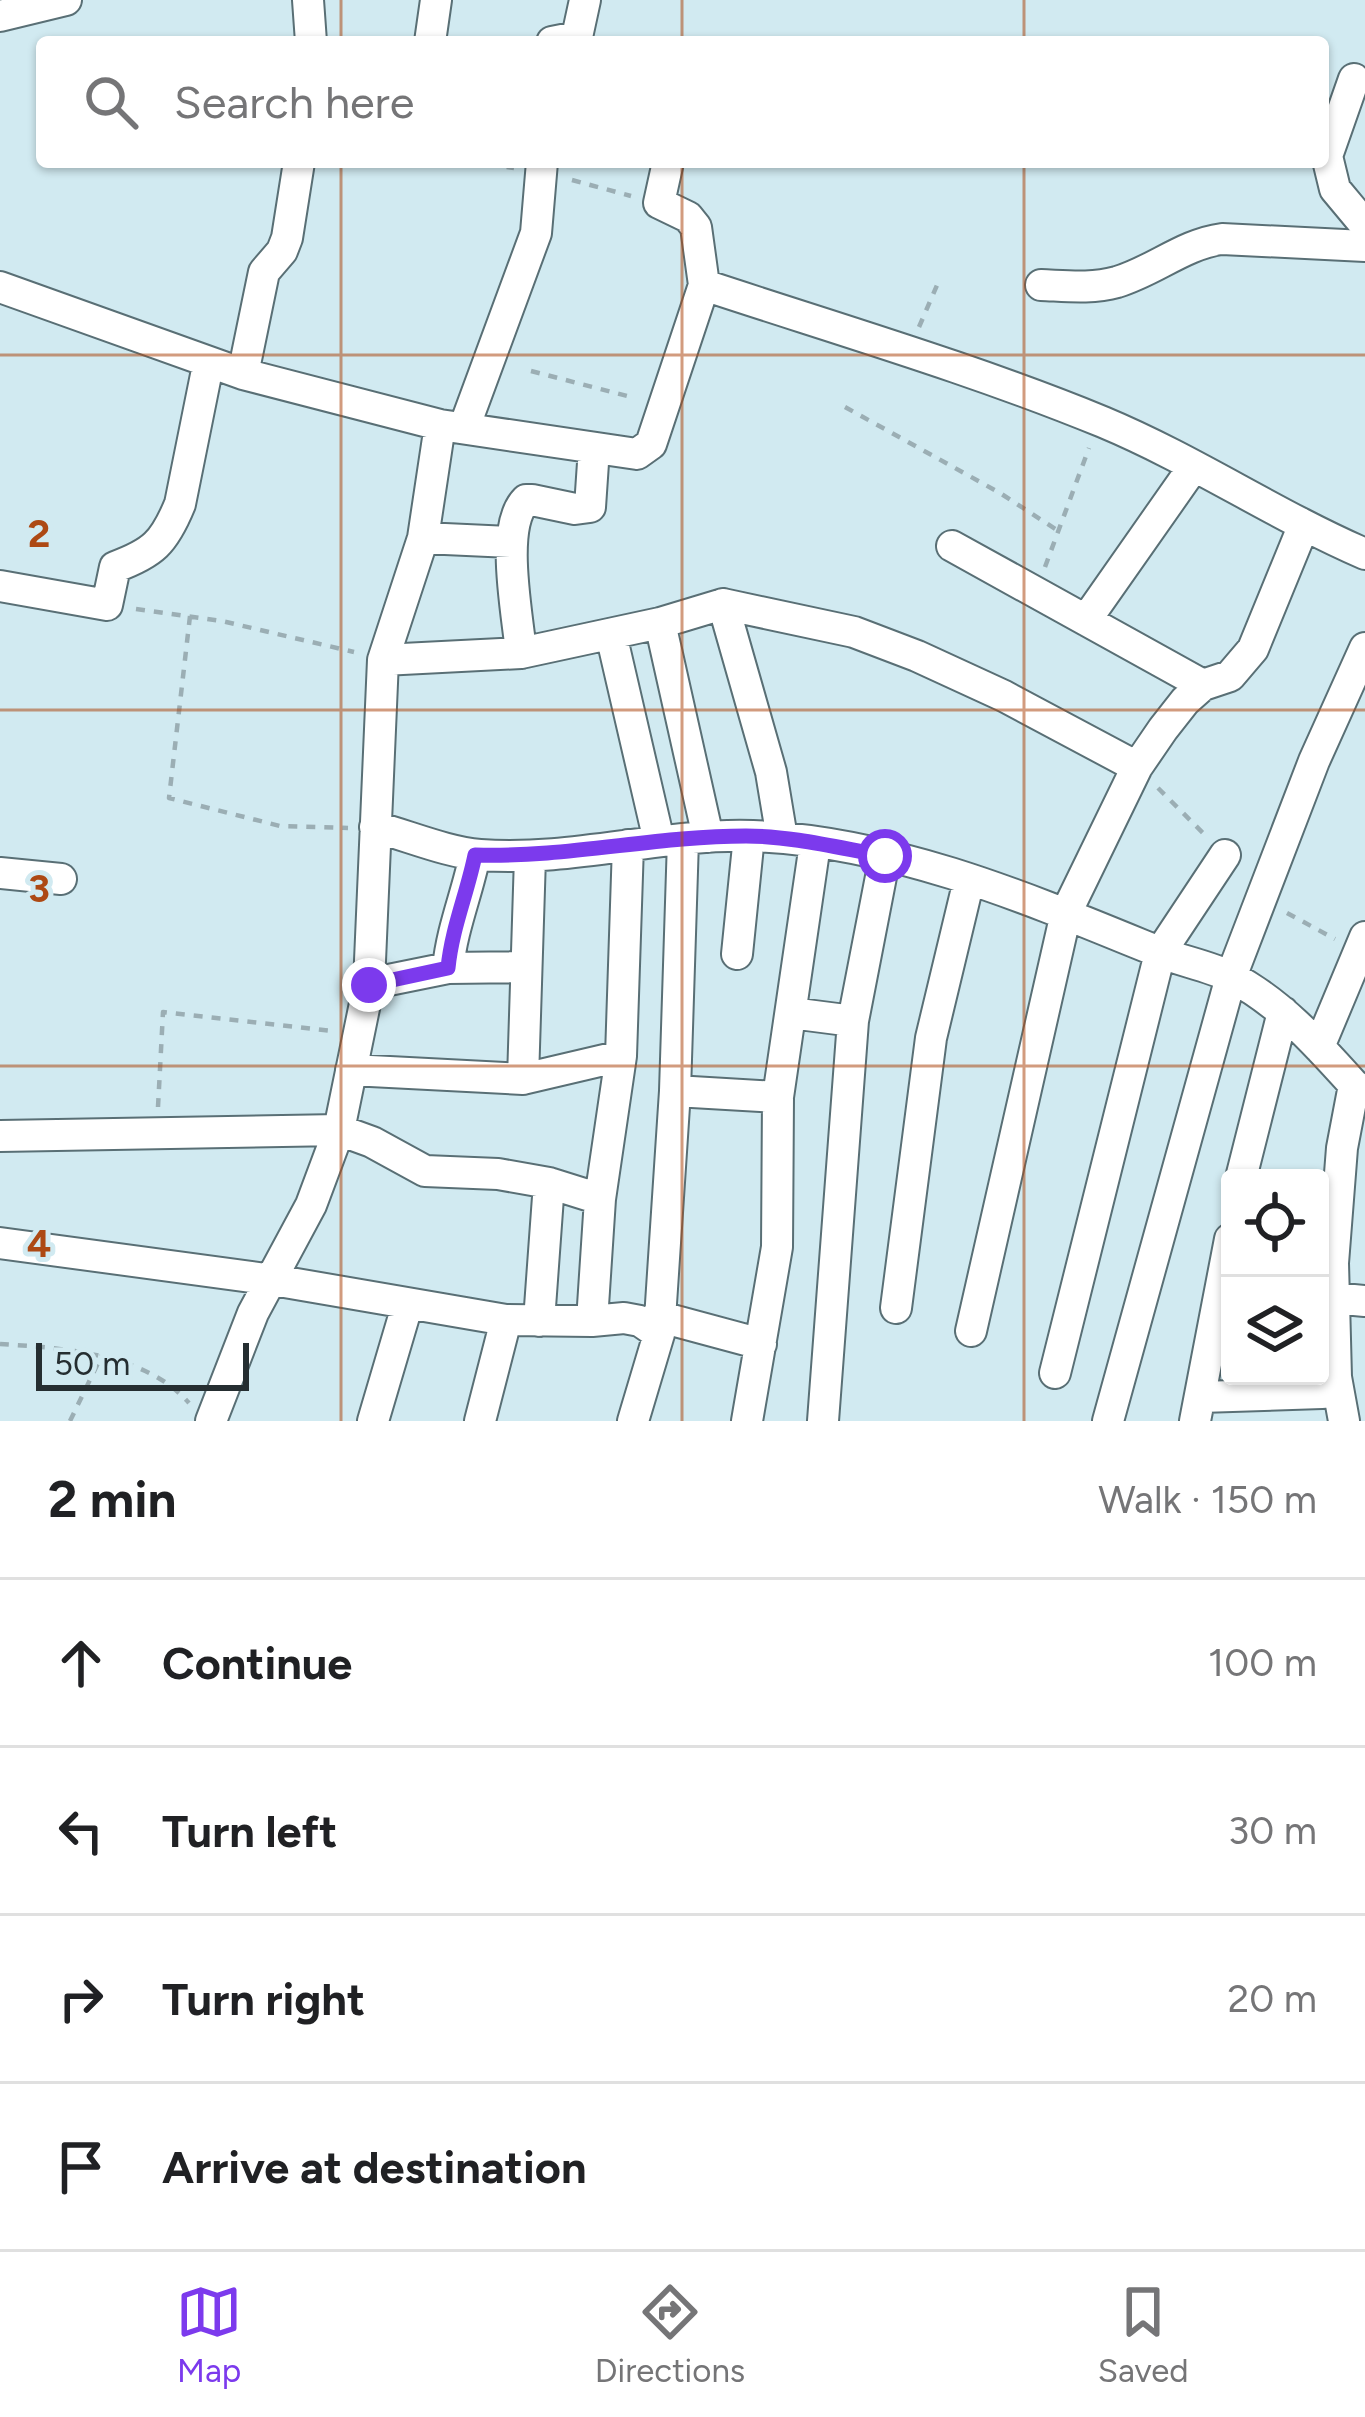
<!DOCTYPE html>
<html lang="en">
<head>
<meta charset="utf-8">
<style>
  body { margin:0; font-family:Figtree,sans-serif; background:#f6f6f6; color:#202124 }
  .controls { position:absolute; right:36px; bottom:36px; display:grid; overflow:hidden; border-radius:12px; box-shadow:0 3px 9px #0004 }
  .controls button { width:108px; height:108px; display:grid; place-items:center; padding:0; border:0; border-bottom:3px solid #e0e0e0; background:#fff; color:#202124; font:60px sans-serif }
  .scale { position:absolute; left:36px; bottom:30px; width:213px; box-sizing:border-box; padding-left:12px; border:6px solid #252e31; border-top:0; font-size:33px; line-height:42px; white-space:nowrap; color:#252e31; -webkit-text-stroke:9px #d1eaf1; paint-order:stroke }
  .stop { position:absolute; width:36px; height:36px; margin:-27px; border:9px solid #7c3aed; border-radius:50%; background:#fff }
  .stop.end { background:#7c3aed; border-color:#fff; box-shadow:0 3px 12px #0008 }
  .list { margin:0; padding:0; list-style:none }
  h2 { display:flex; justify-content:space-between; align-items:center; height:156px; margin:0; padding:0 48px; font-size:51px }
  h2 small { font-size:39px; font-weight:400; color:#757577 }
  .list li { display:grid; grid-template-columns:78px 1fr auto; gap:36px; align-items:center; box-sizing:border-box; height:168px; padding:0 48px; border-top:3px solid #e0e0e0 }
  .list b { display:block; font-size:45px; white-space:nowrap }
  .list em { font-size:39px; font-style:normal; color:#757577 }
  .icon { flex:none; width:66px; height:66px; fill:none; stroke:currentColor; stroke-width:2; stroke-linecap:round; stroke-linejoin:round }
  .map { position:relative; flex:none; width:1365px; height:1421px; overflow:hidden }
  .search { position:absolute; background:#fff; box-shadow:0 3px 9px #0004; left:36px; right:36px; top:36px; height:132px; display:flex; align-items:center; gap:30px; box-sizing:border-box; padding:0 42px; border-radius:12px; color:#757577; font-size:45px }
  .sheet { height:828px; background:#fff }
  nav { display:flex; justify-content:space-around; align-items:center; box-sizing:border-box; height:168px; border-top:3px solid #e0e0e0; background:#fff; font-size:33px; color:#757577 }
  nav a { display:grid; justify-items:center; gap:6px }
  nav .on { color:#7c3aed }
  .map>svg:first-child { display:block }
</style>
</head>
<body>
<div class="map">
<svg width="1365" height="1421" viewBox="0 0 1365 1421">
  <rect width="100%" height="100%" fill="#d1eaf1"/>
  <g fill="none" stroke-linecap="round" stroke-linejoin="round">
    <!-- street casing -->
    <g stroke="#596f75" stroke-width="34">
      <path id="street" d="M308,0L311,42
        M0,16L66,0
        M430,42L436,0
        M552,42L577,37L585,0
        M1354,79L1327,156L1335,189L1365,225
        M704,285C837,329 974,369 1103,422C1194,460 1275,515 1365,554
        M1041,285C1067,286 1091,289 1117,282C1154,271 1184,244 1222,239L1365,246
        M0,287L243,374L440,425L637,454L651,444L704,285L696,227L688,217L659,203L668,162
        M243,374L264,272L282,251L287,238L299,162
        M464,428L536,233L542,162
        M423,538L511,542
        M952,546L1203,685
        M0,586L107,605L115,567C153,553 164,543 180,504L208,365
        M723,604L771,772L782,838
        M1086,620L1194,466
        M660,623L708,837
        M611,634L659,841
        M521,653C518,616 499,527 526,500H532L575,509L590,507L594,448
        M383,660L521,653L660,623L723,604L854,632L917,656L1004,696L1137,767
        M375,827C409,836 446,852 480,855C572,862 661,833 753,836C892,841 1027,898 1154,950C1179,961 1207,965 1231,977C1280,1002 1318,1045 1354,1085L1365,1092
        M0,873L61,879
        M737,954L749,836
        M448,968C452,928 467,894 475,855
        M369,984L448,968L526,967
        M791,1013L853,1021
        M1319,1047L1365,937
        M351,1070L523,1079L621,1056
        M523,1079L530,857
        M675,1091L778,1097
        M0,1136L339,1130L372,1142L425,1171L498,1174L549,1183L600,1199
        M1241,1178L1283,1012
        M0,1243L273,1280L506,1320L592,1321L624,1318L640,1321L659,1334
        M1333,1298L1365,1301
        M896,1308L931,1038L969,880
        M657,1316L761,1344
        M539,1321L549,1183
        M592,1321L600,1199L621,1056L628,845
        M971,1331L1066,913L1137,767L1163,729L1185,701L1203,685L1230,676L1253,649L1303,527
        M1055,1373L1160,953L1225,855
        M1336,1377L1344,1421
        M1201,1397L1322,1393L1330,1389L1336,1377L1333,1263L1342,1148L1354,1085
        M211,1421L253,1313L311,1205L339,1130L369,984L383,660L423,538L440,425
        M373,1421L407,1306
        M480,1421L506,1320
        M633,1421L659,1334L675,1091L683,840
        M747,1421L777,1247L778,1097L815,844
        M823,1421L853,1021L885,856
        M1108,1421L1231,977L1314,761L1365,648
        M1195,1421L1230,1239"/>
    </g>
    <!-- path -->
    <path stroke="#9baeb4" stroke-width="4.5" stroke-dasharray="9 9" stroke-linecap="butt" d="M471,162L514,168
      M572,180L631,196
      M919,327L938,283
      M531,371L635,398
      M845,407L1000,493L1060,532
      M1045,567L1089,448
      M136,609L222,621L354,652
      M190,616L169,798L280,826L348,828
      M1158,788L1205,835
      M1287,913L1335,939
      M158,1107L163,1012L332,1031
      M0,1344C63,1348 145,1353 189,1403
      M70,1421L102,1355"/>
    <!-- street -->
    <use href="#street" stroke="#fff" stroke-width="30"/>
  </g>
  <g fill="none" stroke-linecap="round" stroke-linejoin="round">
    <!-- route -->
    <path stroke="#7c3aed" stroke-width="15" d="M369,985L448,968C452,928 467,894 475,855C566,858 655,836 746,836C792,836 839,848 885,856"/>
  </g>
  <!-- grid -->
  <path fill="none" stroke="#ad4914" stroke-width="3" stroke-opacity="0.55" d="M341,0V42M682,0V42M1024,0V42M341,162V1421M682,162V1421M1024,162V1421M0,355H1365M0,710H1365M0,1066H1365"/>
  <g font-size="39" text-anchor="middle" font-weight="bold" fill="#ad4914" stroke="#d1eaf1" stroke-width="10" stroke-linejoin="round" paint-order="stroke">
    <text x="39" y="547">2</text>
    <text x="39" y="902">3</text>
    <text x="39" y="1257">4</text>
  </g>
</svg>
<div class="controls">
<button><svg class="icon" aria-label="locate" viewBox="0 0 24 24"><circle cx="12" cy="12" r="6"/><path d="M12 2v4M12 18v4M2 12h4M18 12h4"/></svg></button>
<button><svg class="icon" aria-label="layers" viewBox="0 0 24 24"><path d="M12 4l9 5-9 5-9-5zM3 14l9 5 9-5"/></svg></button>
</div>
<div class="scale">50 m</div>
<div class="stop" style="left:885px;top:856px"></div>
<div class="stop end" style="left:369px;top:985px"></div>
<div class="search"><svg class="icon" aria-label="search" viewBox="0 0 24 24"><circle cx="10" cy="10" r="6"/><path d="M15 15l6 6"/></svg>Search here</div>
</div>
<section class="sheet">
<h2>2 min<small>Walk · 150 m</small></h2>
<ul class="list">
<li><svg class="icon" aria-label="ahead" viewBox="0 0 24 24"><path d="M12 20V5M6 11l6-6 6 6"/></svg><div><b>Continue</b></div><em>100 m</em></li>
<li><svg class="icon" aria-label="left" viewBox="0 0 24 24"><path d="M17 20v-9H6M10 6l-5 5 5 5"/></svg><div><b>Turn left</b></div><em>30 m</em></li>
<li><svg class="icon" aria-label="right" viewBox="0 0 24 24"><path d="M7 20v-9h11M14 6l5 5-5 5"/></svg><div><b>Turn right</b></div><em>20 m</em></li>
<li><svg class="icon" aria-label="arrive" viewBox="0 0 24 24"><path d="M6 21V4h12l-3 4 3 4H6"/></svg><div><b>Arrive at destination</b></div></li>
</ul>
</section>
<nav>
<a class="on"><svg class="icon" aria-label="map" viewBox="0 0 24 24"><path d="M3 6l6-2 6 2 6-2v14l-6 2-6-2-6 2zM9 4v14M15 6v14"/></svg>Map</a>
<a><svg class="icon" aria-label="directions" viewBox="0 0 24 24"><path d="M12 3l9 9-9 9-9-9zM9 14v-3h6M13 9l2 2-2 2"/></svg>Directions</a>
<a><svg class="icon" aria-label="saved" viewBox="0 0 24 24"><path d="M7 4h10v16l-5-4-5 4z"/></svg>Saved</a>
</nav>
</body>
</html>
